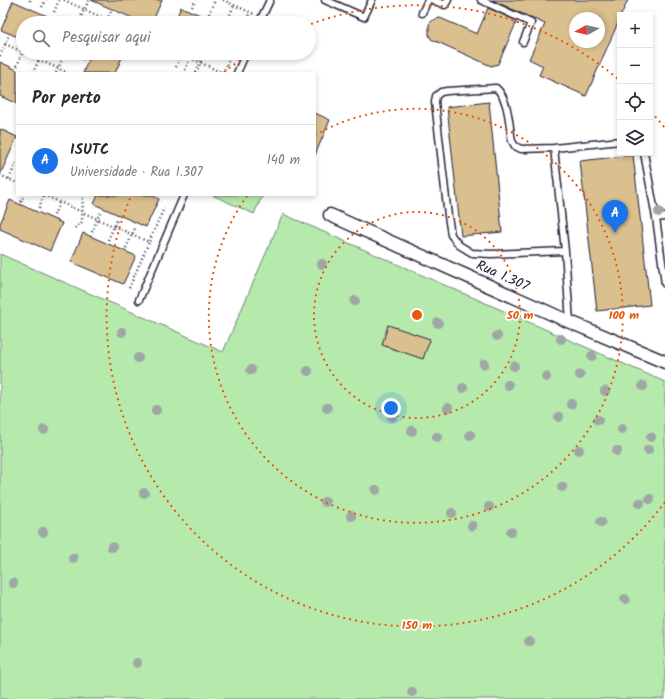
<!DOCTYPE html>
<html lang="pt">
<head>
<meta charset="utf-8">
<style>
  body { margin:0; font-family:Kalam,sans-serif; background:#f2f2f3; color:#2b2b33 }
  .controls { position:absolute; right:12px; top:12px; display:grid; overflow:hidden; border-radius:0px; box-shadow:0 2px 6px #0003 }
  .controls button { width:36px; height:36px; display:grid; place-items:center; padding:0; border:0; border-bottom:1px solid #e1e1e2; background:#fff; color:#2b2b33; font:20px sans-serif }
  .compass { position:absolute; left:569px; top:12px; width:36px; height:36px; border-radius:50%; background:#fff; box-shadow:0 2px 6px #0003; rotate:262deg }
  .you { position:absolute; left:391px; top:408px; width:14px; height:14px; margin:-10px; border:3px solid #fff; border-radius:50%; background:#1a73e8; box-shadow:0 0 0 6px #1a73e833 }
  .badge { display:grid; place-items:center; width:26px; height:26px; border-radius:50%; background:#1a73e8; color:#fff; font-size:13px; font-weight:700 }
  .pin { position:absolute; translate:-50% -33px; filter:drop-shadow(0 1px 2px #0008) }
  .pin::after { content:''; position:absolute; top:21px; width:14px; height:12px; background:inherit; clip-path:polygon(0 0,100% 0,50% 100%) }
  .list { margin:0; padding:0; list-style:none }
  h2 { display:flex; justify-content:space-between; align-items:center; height:52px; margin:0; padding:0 16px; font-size:17px }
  h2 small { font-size:13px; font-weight:400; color:#7c7c81 }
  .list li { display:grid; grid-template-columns:26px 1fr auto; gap:12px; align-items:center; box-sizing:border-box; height:72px; padding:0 16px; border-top:1px solid #e1e1e2 }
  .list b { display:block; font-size:15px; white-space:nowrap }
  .list p { margin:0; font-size:13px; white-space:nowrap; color:#7c7c81 }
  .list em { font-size:13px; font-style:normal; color:#7c7c81 }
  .icon { flex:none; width:22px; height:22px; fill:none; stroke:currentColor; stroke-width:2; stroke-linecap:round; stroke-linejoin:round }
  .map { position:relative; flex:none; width:665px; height:699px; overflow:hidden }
  .search { position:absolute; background:#fff; box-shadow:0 2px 6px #0003; left:16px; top:16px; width:300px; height:44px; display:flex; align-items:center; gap:10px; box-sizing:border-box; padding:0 14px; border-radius:22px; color:#7c7c81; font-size:15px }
  .panel { position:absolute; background:#fff; box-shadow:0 2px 6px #0003; left:16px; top:72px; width:300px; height:124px; border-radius:0px }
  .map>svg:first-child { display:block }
</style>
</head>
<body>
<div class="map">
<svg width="665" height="699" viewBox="0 0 665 699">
  <rect width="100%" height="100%" fill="#fff"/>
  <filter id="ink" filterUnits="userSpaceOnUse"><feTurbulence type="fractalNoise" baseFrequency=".025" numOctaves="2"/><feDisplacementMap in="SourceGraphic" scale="8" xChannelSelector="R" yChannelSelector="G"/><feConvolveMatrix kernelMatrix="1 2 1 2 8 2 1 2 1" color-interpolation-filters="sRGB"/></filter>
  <g filter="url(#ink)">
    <!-- green -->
    <path fill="#b5eaac" stroke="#6c8674" d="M212,195H263L254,214Z
      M283,214L665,382V699H0V254L223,352Z"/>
    <!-- building -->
    <path fill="#dabf8f" stroke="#22223b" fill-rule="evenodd" d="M91,0H162L152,23H144Z
      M492,0H628L621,15H620V18L586,96L539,75L543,66L529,59L545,24ZM575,18H599V42H575Z
      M13,1L63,23H23V39L1,30Z
      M181,7L219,23H174Z
      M488,8L517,21L498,64L491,66L431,39L429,35V24L433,20L440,18L477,34Z
      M91,53H124L115,73H83Z
      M0,62L17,70V104L0,96Z
      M489,102L502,232L461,236L447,107Z
      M315,113L330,120L315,155Z
      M0,129L17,137L0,175Z
      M633,155L650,305L597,311L580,161Z
      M98,195H151L159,199L146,227L94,204Z
      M10,200L62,223L50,251L0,229V224Z
      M83,233L136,256L123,284L71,262Z
      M388,325L430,339L423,359L382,345Z"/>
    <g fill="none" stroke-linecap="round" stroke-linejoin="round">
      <!-- service casing -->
      <g stroke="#22223b" stroke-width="9">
        <path id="service" d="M325,0L364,17L372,0
          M433,0L445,5L448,0
          M481,0L531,23L523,42
          M422,13L428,0
          M259,23L270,0
          M237,73L246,53
          M554,148L565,251L570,322
          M644,153L656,218L665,217
          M656,218L665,284
          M565,251L491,254L472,253L459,245L451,235L448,216L435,102L436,96L441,92L447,91L496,88C509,99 509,125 512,141L515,146L521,149L554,148L620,141
          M139,300L184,195"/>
      </g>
      <!-- minor casing -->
      <g stroke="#22223b" stroke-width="15">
        <path id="minor" d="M330,215L570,322L665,362"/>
      </g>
      <!-- path -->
      <path stroke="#22223b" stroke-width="2.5" stroke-dasharray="1 3" stroke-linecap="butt" d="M64,0L114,23
        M223,0L254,14
        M30,1V0
        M42,7L46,0
        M192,7L196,0
        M54,12L59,0
        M209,14L215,0
        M107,20L111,11
        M227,22L234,5
        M78,23L89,0
        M121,23L124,16
        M135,23V21
        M245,23L250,12
        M5,44L23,52
        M24,53L68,73
        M68,53L85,60
        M179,53L223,73
        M0,56L9,35
        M17,66L23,51
        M176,67L182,55
        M185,70L192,53
        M33,73L42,53
        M56,73L65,53
        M196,73L204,54
        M223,73L232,53
        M0,175L17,183
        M9,179L17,161
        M44,195L149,242L164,208
        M21,202L24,195
        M39,208L44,195
        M54,215L59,202
        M75,228L82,222L83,195
        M92,232L100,213
        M108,240L117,220
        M126,248L135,228
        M129,288L149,242"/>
      <!-- service -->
      <use href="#service" stroke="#fff" stroke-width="6"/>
      <!-- minor -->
      <use href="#minor" stroke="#fff" stroke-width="12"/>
    </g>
    <!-- trees -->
    <g fill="#9ea6a6">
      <circle cx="659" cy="212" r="5"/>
      <circle cx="322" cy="264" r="5"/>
      <circle cx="355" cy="301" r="5"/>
      <circle cx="438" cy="323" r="5"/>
      <circle cx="122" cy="332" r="5"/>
      <circle cx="497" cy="336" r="5"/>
      <circle cx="561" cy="339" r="5"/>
      <circle cx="592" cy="356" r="5"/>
      <circle cx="138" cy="358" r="5"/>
      <circle cx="484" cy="364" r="5"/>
      <circle cx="514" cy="366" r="5"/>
      <circle cx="251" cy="370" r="5"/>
      <circle cx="308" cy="371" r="5"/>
      <circle cx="580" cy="375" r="5"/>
      <circle cx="546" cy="377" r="5"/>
      <circle cx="508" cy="385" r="5"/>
      <circle cx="643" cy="386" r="5"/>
      <circle cx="463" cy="388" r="5"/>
      <circle cx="605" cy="391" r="5"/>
      <circle cx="571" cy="404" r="5"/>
      <circle cx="327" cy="408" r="5"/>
      <circle cx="448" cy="408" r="5"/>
      <circle cx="156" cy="410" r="5"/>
      <circle cx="392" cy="417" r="5"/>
      <circle cx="559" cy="417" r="5"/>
      <circle cx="598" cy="420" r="5"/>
      <circle cx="622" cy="429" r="5"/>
      <circle cx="44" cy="430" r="5"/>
      <circle cx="412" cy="431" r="5"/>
      <circle cx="470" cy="435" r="5"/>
      <circle cx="437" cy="437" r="5"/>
      <circle cx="651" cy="437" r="5"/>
      <circle cx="579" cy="450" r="5"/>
      <circle cx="648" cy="450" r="5"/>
      <circle cx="617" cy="451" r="5"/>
      <circle cx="562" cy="487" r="5"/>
      <circle cx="376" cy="490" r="5"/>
      <circle cx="144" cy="493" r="5"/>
      <circle cx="650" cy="499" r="5"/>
      <circle cx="325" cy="502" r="5"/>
      <circle cx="640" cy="503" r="5"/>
      <circle cx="489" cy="507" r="5"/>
      <circle cx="452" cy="513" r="5"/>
      <circle cx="351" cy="516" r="5"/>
      <circle cx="601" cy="522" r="5"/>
      <circle cx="472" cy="526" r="5"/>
      <circle cx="43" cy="532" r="5"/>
      <circle cx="511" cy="532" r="5"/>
      <circle cx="112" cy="547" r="5"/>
      <circle cx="73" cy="558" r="5"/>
      <circle cx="13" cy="583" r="5"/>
      <circle cx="625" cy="599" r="5"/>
      <circle cx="529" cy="641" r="5"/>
      <circle cx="137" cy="663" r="5"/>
      <circle cx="412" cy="692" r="5"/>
    </g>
  </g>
  <!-- distance rings -->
  <g fill="none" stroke="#e8590c" stroke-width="2" stroke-dasharray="2 4">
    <circle cx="417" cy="315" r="103"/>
    <path d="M315 135A207 207 0 1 1 247 196"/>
    <path d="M665 502A310 310 0 0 1 131 196M224 72A310 310 0 0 1 250 54M311 24A310 310 0 0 1 618 79M651 112A310 310 0 0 1 665 128"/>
  </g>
  <g text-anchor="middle" stroke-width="3.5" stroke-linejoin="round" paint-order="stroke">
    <!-- street labels -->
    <g font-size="14" fill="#22223b" stroke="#fff">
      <text transform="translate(503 275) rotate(24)" y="5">Rua 1.307</text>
    </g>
  </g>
  <circle cx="417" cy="315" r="6" fill="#e8590c" stroke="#fff" stroke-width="2"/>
  <g font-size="12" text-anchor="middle" font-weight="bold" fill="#e8590c" stroke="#fff" stroke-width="3.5" stroke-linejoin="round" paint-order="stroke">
    <text x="520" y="319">50 m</text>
    <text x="624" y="319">100 m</text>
    <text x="417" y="629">150 m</text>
  </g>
</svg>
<div class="controls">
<button>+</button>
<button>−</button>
<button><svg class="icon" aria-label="locate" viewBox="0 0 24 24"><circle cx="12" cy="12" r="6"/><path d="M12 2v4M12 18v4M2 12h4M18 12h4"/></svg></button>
<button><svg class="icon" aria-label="layers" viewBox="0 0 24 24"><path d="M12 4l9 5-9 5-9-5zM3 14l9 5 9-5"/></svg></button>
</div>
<svg class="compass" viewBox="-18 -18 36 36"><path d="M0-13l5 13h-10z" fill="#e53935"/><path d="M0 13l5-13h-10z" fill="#7c7c81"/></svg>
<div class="you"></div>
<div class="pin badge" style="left:615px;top:233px">A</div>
<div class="search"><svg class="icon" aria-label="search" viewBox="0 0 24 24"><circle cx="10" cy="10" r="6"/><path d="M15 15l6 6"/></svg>Pesquisar aqui</div>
<section class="panel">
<h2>Por perto<small></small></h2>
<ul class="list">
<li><span class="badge">A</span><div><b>ISUTC</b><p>Universidade · Rua 1.307</p></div><em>140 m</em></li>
</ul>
</section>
</div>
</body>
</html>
